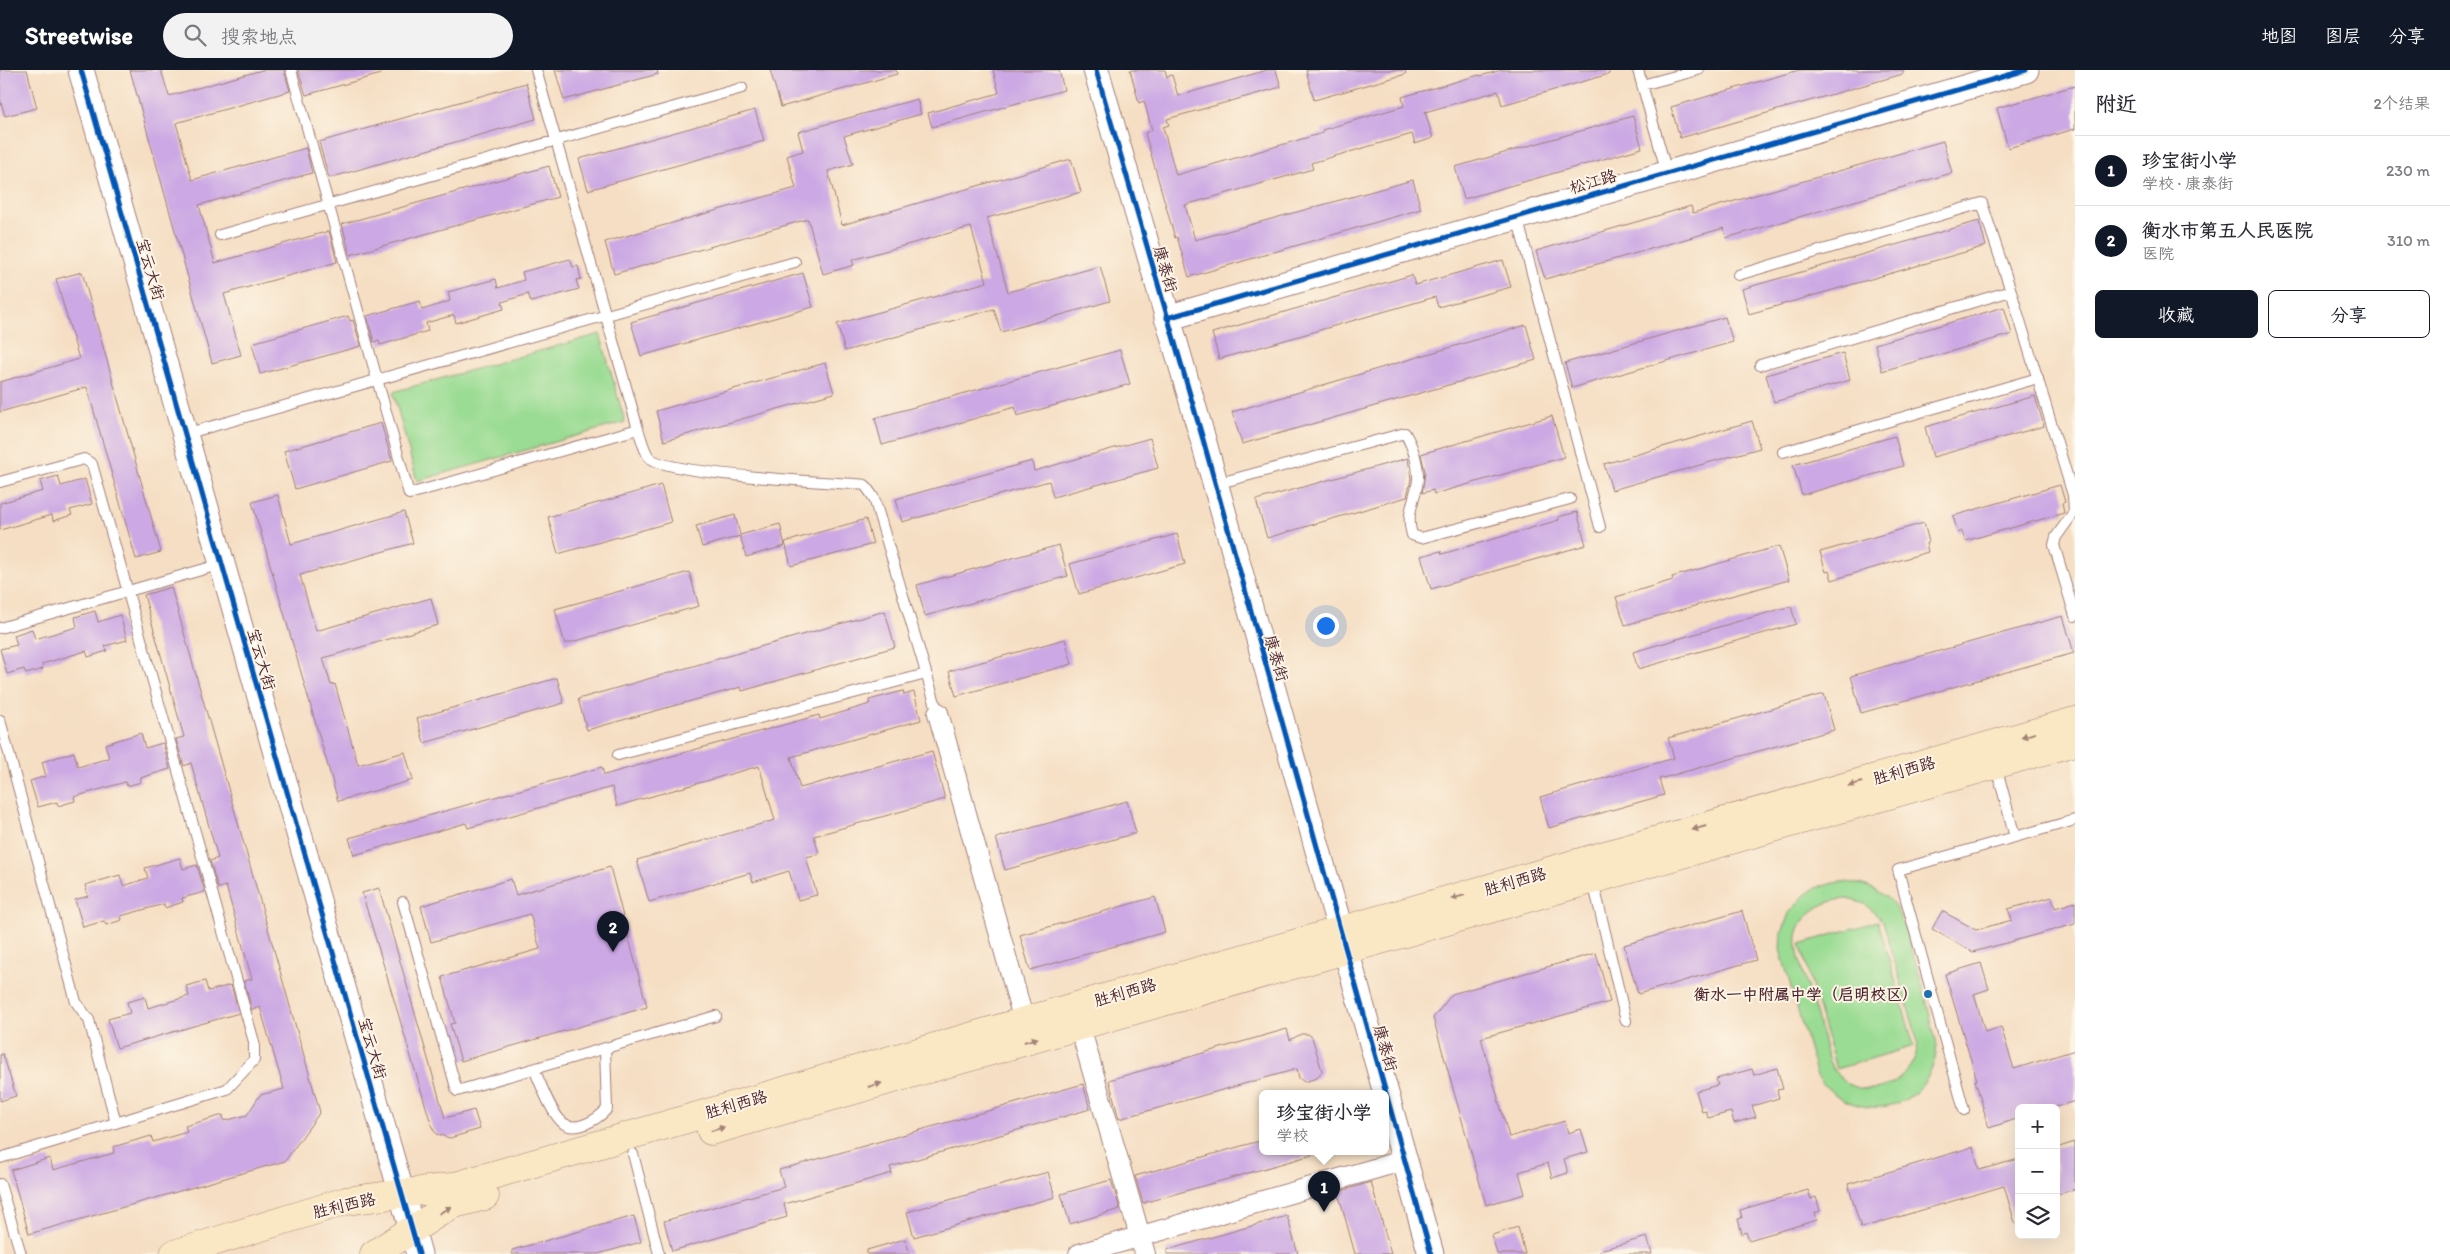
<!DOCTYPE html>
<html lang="zh">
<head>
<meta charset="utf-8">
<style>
  body { margin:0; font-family:Itim,"LXGW WenKai TC",sans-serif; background:#f2f2f3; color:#2b2b33 }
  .controls { position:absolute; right:15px; bottom:15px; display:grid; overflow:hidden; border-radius:8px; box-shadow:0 5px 20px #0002 }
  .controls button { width:45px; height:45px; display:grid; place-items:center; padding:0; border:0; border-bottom:1px solid #e1e1e2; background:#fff; color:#2b2b33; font:25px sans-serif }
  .you { position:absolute; left:1325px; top:555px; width:18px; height:18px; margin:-12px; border:4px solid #fff; border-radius:50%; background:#1a73e8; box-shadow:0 0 0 8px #1a73e833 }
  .badge { display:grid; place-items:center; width:32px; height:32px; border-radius:50%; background:#111827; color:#fff; font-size:16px; font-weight:700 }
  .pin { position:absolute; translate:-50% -41px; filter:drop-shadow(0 1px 2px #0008) }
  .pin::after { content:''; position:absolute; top:26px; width:18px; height:15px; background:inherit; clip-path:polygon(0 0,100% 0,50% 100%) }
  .popup { position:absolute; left:1259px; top:1020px; width:130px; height:65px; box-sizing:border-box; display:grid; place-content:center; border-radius:8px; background:#fff; filter:drop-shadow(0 1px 4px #0005); font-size:16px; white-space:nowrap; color:#7c7c81 }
  .popup b { font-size:19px; color:#2b2b33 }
  .popup::after { content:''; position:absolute; left:50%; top:100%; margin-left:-10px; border:10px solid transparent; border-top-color:#fff }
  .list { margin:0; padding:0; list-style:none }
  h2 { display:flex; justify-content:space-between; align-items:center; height:65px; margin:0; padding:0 20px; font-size:21px }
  h2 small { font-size:16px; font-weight:400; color:#7c7c81 }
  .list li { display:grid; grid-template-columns:32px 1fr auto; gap:15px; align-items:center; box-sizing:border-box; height:70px; padding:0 20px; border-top:1px solid #e1e1e2 }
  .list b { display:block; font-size:19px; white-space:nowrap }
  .list p { margin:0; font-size:16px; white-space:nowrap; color:#7c7c81 }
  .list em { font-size:16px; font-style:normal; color:#7c7c81 }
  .actions { display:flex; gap:10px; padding:15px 20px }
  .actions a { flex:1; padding:11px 0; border:1px solid #111827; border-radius:8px; text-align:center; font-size:18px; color:#111827 }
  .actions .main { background:#111827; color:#fff }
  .icon { flex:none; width:28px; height:28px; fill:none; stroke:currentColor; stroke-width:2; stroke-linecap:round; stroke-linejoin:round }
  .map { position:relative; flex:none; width:2075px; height:1184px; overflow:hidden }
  header { display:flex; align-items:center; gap:30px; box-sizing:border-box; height:70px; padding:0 25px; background:#111827; color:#fff }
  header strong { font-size:24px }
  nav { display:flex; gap:28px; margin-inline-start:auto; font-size:18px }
  .search { width:350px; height:45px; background:#f2f2f3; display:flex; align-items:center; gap:12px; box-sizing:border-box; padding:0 18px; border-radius:28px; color:#7c7c81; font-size:19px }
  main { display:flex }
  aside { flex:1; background:#fff }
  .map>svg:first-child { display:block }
</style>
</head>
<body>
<header>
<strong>Streetwise</strong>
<div class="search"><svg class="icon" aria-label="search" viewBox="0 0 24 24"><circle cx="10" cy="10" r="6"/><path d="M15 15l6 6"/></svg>搜索地点</div>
<nav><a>地图</a><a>图层</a><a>分享</a></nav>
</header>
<main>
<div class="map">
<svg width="2075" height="1184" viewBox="0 0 2075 1184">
  <rect width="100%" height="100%" fill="#fcf5e5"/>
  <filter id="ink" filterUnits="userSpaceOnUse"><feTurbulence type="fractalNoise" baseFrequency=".02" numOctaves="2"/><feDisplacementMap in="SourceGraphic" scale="10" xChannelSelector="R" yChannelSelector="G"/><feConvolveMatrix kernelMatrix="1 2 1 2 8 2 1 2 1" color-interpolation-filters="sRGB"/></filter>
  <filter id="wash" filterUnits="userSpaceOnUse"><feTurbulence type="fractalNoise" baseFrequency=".0096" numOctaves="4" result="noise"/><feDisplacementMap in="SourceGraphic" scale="20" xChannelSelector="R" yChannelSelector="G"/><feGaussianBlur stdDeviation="1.12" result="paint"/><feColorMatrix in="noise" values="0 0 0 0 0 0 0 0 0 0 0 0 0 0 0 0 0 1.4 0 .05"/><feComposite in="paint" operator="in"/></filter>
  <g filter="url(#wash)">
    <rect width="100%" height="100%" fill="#f5dec3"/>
    <!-- green -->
    <path fill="#9adc93" stroke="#727e5f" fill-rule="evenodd" d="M600,264L625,352L417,411L393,322Z
      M1839,812C1860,812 1879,818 1893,834C1905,848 1938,965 1936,982C1927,1046 1851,1055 1817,1006L1780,879L1781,866L1789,843L1805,825L1815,818ZM1848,829L1865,834L1883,851L1918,972C1916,1013 1864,1037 1836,1003C1826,992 1821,961 1817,946C1810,924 1800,899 1797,877C1793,847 1823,829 1848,829Z
      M1878,851L1914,976L1836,999L1800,874Z"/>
    <g id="blocks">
      <!-- building -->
      <path fill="#cca9e4" d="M0,0H27L37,38L5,46L0,29Z
        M130,0H161L169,26L262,0H284L290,21L176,53L192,110L306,78L312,103L199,135L215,193L329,161L337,192L224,224L241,285L212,293Z
        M298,0H381V4L306,25Z
        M555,0H657L658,4L564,30Z
        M770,0H896L897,4L781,37Z
        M993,0H1059L1064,20L932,57L928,43L999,23Z
        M1130,0H1165L1167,7L1172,5L1178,26L1267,0H1276L1281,17L1167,49L1169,55L1163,57L1176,105L1323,63L1322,60L1404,36L1402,27L1479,5L1480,6L1502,0H1609V4L1502,35L1498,21L1425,42L1433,68L1415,74L1412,64L1311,93L1313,99L1185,135L1195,170L1413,110L1421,139L1189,207L1177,167L1175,168L1145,63L1152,60L1144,31L1139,33Z
        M1306,0H1405L1406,4L1314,30Z
        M1799,0H1903V4L1680,68L1671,37Z
        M526,13L536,49L329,108L319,72Z
        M2075,16V59L2008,78L1997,38Z
        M917,29L921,44L844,66L853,94L828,101L842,155L1071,89L1081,122L987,148L1008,222L1100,196L1110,231L1001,262L994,239L845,281L837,254L987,212L971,157L852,190L854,195L823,204L808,149L614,204L605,172L796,118L787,86L803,81L798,62Z
        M755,40L764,71L588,120L579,89Z
        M1633,46L1642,78L1464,129L1455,97Z
        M1943,71L1952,103L1726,168L1724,158L1545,209L1536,181L1691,136L1693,143Z
        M549,96L558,127L350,185L342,154Z
        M1979,151L1986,176L1749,244L1742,219Z
        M570,189L573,197L578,196L581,209L576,210L579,219L531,232L528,224L502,232L504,239L456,253L454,245L426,253L428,261L380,275L379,270L374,272L367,246L420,231L422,240L450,231L448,222L496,209L498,218L524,210L522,202Z
        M1503,190L1511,217L1438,237L1435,227L1219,289L1212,263L1412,205L1415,215Z
        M82,202L161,482L136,489L87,317L0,342V312L79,289L56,209Z
        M803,203L813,237L641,286L631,252Z
        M2004,237L2012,264L1882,301L1875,274Z
        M348,246L350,251L353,250L361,276L260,304L252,273Z
        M1725,247L1733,272L1572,318L1565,293Z
        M1526,255L1536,290L1242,374L1232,342Z
        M1120,280L1130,314L1017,346L1015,337L882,375L875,348Z
        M1843,283L1850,310L1774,332L1766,305Z
        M825,293L834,323L664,371L656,341Z
        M2035,326L2044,356L1933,387L1925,357Z
        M1552,346L1564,387L1434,424L1433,420L1422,423L1425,402L1421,384Z
        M1752,351L1760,378L1612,420L1604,394Z
        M381,353L392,391L295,419L284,381Z
        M1895,366L1903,396L1802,425L1793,395Z
        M1150,368L1158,398L1053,427L1049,411L902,452L896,429L1032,391L1034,401Z
        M1408,388L1411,409L1407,427L1267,468L1256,430Z
        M58,406L61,416L85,409L92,434L70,440L72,445L53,451L52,445L0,460V433L43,421L40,411Z
        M661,415L671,452L558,484L548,447Z
        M2060,415L2065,432L2062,433L2064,443L1965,471L1962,461L1958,463L1953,446Z
        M278,425L291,474L404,442L413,473L300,505L316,561L431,528L438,555L323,588L331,615L335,614L358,695L405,682L413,710L338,731L252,432Z
        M1577,442L1586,475L1431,519L1421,486L1441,481L1442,484L1559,450L1558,447Z
        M735,445L740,465L780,454L785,476L746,487L740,466L702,477L696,456Z
        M866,449L873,474L791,496L785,472Z
        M1924,453L1929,472L1926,473L1928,482L1832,510L1829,501L1826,502L1820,482Z
        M1177,464L1185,494L1079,524L1070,494Z
        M1059,475L1068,506L925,546L917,515Z
        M1779,476L1789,510L1625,555L1616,527L1673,510L1672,507Z
        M689,502L699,536L565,574L555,539Z
        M171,517L320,1042L285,1091L29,1164L11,1100L50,1088L53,1100L114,1083L113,1077L151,1066L153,1072L187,1062L185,1056L223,1045L224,1051L247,1045L260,1025L284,1019L260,937L252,940L244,911L252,909L226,816L218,818L210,791L218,788L191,693L184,696L176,669L184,667L144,525Z
        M1791,536L1796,554L1638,599L1633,582Z
        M95,541L98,552L120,545L127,570L105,576L107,581L88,587L86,581L42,594L43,599L26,604L24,599L7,604L0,579L17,575L14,565L32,559L35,569L77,557L75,547Z
        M885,541L895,577L742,621L741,617L587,660L578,629Z
        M2063,546L2074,583L1861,643L1851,606Z
        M1065,569L1072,594L956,626L949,601Z
        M557,608L564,633L424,673L417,648Z
        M903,621L904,625L914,622L921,650L791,687L800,718L932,681L945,729L814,766L819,784L806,787L817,825L798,830L789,801L753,812L750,803L649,832L637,790L775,750L759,696L617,736L612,717L468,758L466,753L354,785L349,768L602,697L604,705L819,645L820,649L870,634L869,630Z
        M1824,624L1834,660L1659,709L1664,725L1549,758L1540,727L1674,688L1668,668Z
        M141,663L145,678L163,673L170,699L140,708L141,712L127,716L125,712L74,727L75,731L58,736L57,732L38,737L30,711L46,706L42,692L74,682L78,697L109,688L105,674Z
        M1127,731L1136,763L1005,800L996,768Z
        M180,788L183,799L197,795L205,822L182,828L183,832L165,838L164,834L121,846L122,850L106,855L104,851L83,857L75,830L88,826L85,815L120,805L123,816L148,808L145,798Z
        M610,797L647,937L461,991L450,954L455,953L442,907L540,879L530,844L431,872L421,836L511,809L516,825Z
        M379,818L445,1048L474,1040L480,1059L450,1068L436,1064L432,1057L362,823Z
        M1155,827L1165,862L1030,900L1020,865Z
        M2052,827L2055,838L2075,832V854L1973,882L1932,859L1942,841L1976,860L2012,850L2008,839Z
        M1742,841L1756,890L1638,924L1624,875Z
        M1596,883L1610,932L1481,968L1509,1067L1565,1051L1568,1063L1581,1059L1588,1082L1564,1089L1568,1103L1552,1108L1548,1093L1519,1102L1525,1124L1486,1135L1433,948L1452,924Z
        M1981,893L1989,919L1974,924L1985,962L2001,957L2014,999L2075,980V1031L2053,1038H2019V1048L1989,1058L1975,1010H1977L1945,904Z
        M205,911L208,921L231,915L239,943L117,978L108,949L130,943L127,932L145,927L148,938L189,926L186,916Z
        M1287,959L1290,970L1301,964H1308L1312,967L1322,1001L1317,1008L1304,1012L1299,1008L1297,999L1119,1049L1109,1010Z
        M3,984L16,1026L0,1031V985Z
        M1777,998L1783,1019L1777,1020L1779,1028L1752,1036L1756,1047L1734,1053L1731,1042L1708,1048L1706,1041L1702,1042L1696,1021L1718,1015L1716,1009L1752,999L1754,1005Z
        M1083,1014L1090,1039L890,1097L892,1103L784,1134L787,1147L672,1181L664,1151L784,1117L779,1100Z
        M1263,1070V1081H1312V1085L1143,1133L1135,1106Z
        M2075,1072V1119L2056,1125V1078Z
        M1973,1077L1979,1100L2019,1089V1153H2015L2004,1116L1861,1158L1848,1114Z
        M1048,1102L1055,1127L914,1167L907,1142Z
        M1111,1110L1120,1139L1070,1154L1061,1124Z
        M1371,1112L1391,1184H1355L1338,1122Z
        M1808,1120L1811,1129L1816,1127L1820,1141L1815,1143L1817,1150L1749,1170L1746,1162L1742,1164L1738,1149L1742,1148L1740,1140Z
        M634,1146L641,1172L598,1184H512V1180Z
        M1287,1146L1298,1184H1167V1180Z
        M1518,1157L1525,1184H1497L1492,1165Z
        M1647,1167L1652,1184H1600V1180Z
        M905,1169L910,1184H867V1180Z"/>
    </g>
  </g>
  <g filter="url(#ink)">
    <use href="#blocks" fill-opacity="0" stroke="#a07e77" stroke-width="1"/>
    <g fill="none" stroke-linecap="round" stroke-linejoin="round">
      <!-- service casing -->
      <g stroke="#a07e77" stroke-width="12">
        <path id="service" d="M291,0L409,424L638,359
          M536,0L638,359C641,367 644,381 649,387C664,405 833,412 865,415L874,428L938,643
          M1638,0L1667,103
          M1642,15L1698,0
          M1517,147L1600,457
          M220,165L742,18
          M1738,205L1982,133L2011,221
          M1760,295L2011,221L2073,425L2074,442L2056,467L2054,475L2075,546
          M185,364L795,192
          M1783,382L2038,308
          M0,412L84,389L92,394L254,972V990L227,1019L0,1088
          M1216,414L1405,363C1413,377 1421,399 1417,416C1413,434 1406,446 1412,465L1421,468L1570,429
          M0,558L222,494
          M0,650L76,932L89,950L116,1053
          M618,685L926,604
          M1996,696L2015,767
          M1593,811L1626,951
          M403,832L457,1021L716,946
          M534,999C541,1014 550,1041 562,1052C575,1064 598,1049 607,1039L605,978
          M1964,1040L1898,800L2075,750
          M633,1084L659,1184
          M0,1114L21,1184"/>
      </g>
      <!-- minor casing -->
      <g stroke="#a07e77" stroke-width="22">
        <path id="minor" d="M938,643L1024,951
          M1080,957L1145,1184
          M1079,1184L1405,1090"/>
      </g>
      <!-- tertiary casing -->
      <g stroke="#a07e77" stroke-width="27">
        <path id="tertiary" d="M81,0L419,1184
          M1096,0L1202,366L1431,1184
          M1167,248L2026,0"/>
      </g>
      <!-- secondary casing -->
      <g stroke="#a07e77" stroke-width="29">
        <path id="secondary" d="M711,1061L2075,672
          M174,1184L346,1131L452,1117L1111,926L2075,651
          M374,1184L451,1135L485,1126"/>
      </g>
      <!-- service -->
      <use href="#service" stroke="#fff" stroke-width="10"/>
      <!-- minor -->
      <use href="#minor" stroke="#fff" stroke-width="20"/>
      <!-- tertiary -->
      <use href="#tertiary" stroke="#fff" stroke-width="25"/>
      <!-- secondary -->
      <use href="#secondary" stroke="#fae7c3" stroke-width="28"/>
      <!-- cycleway casing -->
      <g stroke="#fcf5e5" stroke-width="8">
        <path id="cycleway" d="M81,0L419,1184
          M1096,0L1202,366L1431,1184
          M1167,248L2026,0"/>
      </g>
      <!-- cycleway -->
      <use href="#cycleway" stroke="#0057b8" stroke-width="5"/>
    </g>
    <!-- one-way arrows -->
    <defs><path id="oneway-solid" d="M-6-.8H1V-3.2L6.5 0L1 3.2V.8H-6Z" transform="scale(1.25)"/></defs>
    <g fill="#a28377">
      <use href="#oneway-solid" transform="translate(2028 665) rotate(164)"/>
      <use href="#oneway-solid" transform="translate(1855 714) rotate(164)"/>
      <use href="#oneway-solid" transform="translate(1699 758) rotate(164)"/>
      <use href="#oneway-solid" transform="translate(1458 827) rotate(164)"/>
      <use href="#oneway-solid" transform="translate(1031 970) rotate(-16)"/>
      <use href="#oneway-solid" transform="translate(875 1015) rotate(-16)"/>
      <use href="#oneway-solid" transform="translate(718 1059) rotate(-16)"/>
      <use href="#oneway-solid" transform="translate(445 1140) rotate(-31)"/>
    </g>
  </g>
  <!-- markers -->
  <circle fill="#1f6fb2" stroke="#fcf5e5" stroke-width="2" cx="1928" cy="924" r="5"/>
  <g text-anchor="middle" stroke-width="4" stroke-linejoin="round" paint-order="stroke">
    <!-- street labels -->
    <g font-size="16" fill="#4a1f2b" stroke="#fcf5e5">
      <text transform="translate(1593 111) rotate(-16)" y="6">松江路</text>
      <text transform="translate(151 199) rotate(74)" y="6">宝云大街</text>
      <text transform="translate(1166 199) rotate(74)" y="6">康泰街</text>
      <text transform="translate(1277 588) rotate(74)" y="6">康泰街</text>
      <text transform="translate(262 589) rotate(74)" y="6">宝云大街</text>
      <text transform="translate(1904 700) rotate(-16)" y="6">胜利西路</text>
      <text transform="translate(1515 811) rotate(-16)" y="6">胜利西路</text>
      <text transform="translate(1125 922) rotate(-16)" y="6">胜利西路</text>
      <text transform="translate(373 978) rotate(74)" y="6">宝云大街</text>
      <text transform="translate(1386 978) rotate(74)" y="6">康泰街</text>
      <text transform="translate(736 1034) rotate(-16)" y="6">胜利西路</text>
      <text transform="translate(344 1135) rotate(-13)" y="6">胜利西路</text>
    </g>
    <!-- poi labels -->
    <g font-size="16" font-weight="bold" fill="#4a1f2b" stroke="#fcf5e5" text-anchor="end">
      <text x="1918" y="930">衡水一中附属中学（启明校区）</text>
    </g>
  </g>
</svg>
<div class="controls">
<button>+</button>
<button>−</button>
<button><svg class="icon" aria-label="layers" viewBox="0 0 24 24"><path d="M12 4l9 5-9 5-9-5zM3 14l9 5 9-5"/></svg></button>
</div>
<div class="you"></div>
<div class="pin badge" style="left:1324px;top:1142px">1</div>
<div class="popup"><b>珍宝街小学</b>学校</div>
<div class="pin badge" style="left:613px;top:882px">2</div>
</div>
<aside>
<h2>附近<small>2个结果</small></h2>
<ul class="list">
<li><span class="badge">1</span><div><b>珍宝街小学</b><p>学校 · 康泰街</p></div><em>230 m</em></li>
<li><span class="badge">2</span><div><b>衡水市第五人民医院</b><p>医院</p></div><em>310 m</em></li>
</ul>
<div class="actions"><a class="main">收藏</a><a>分享</a></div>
</aside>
</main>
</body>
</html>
